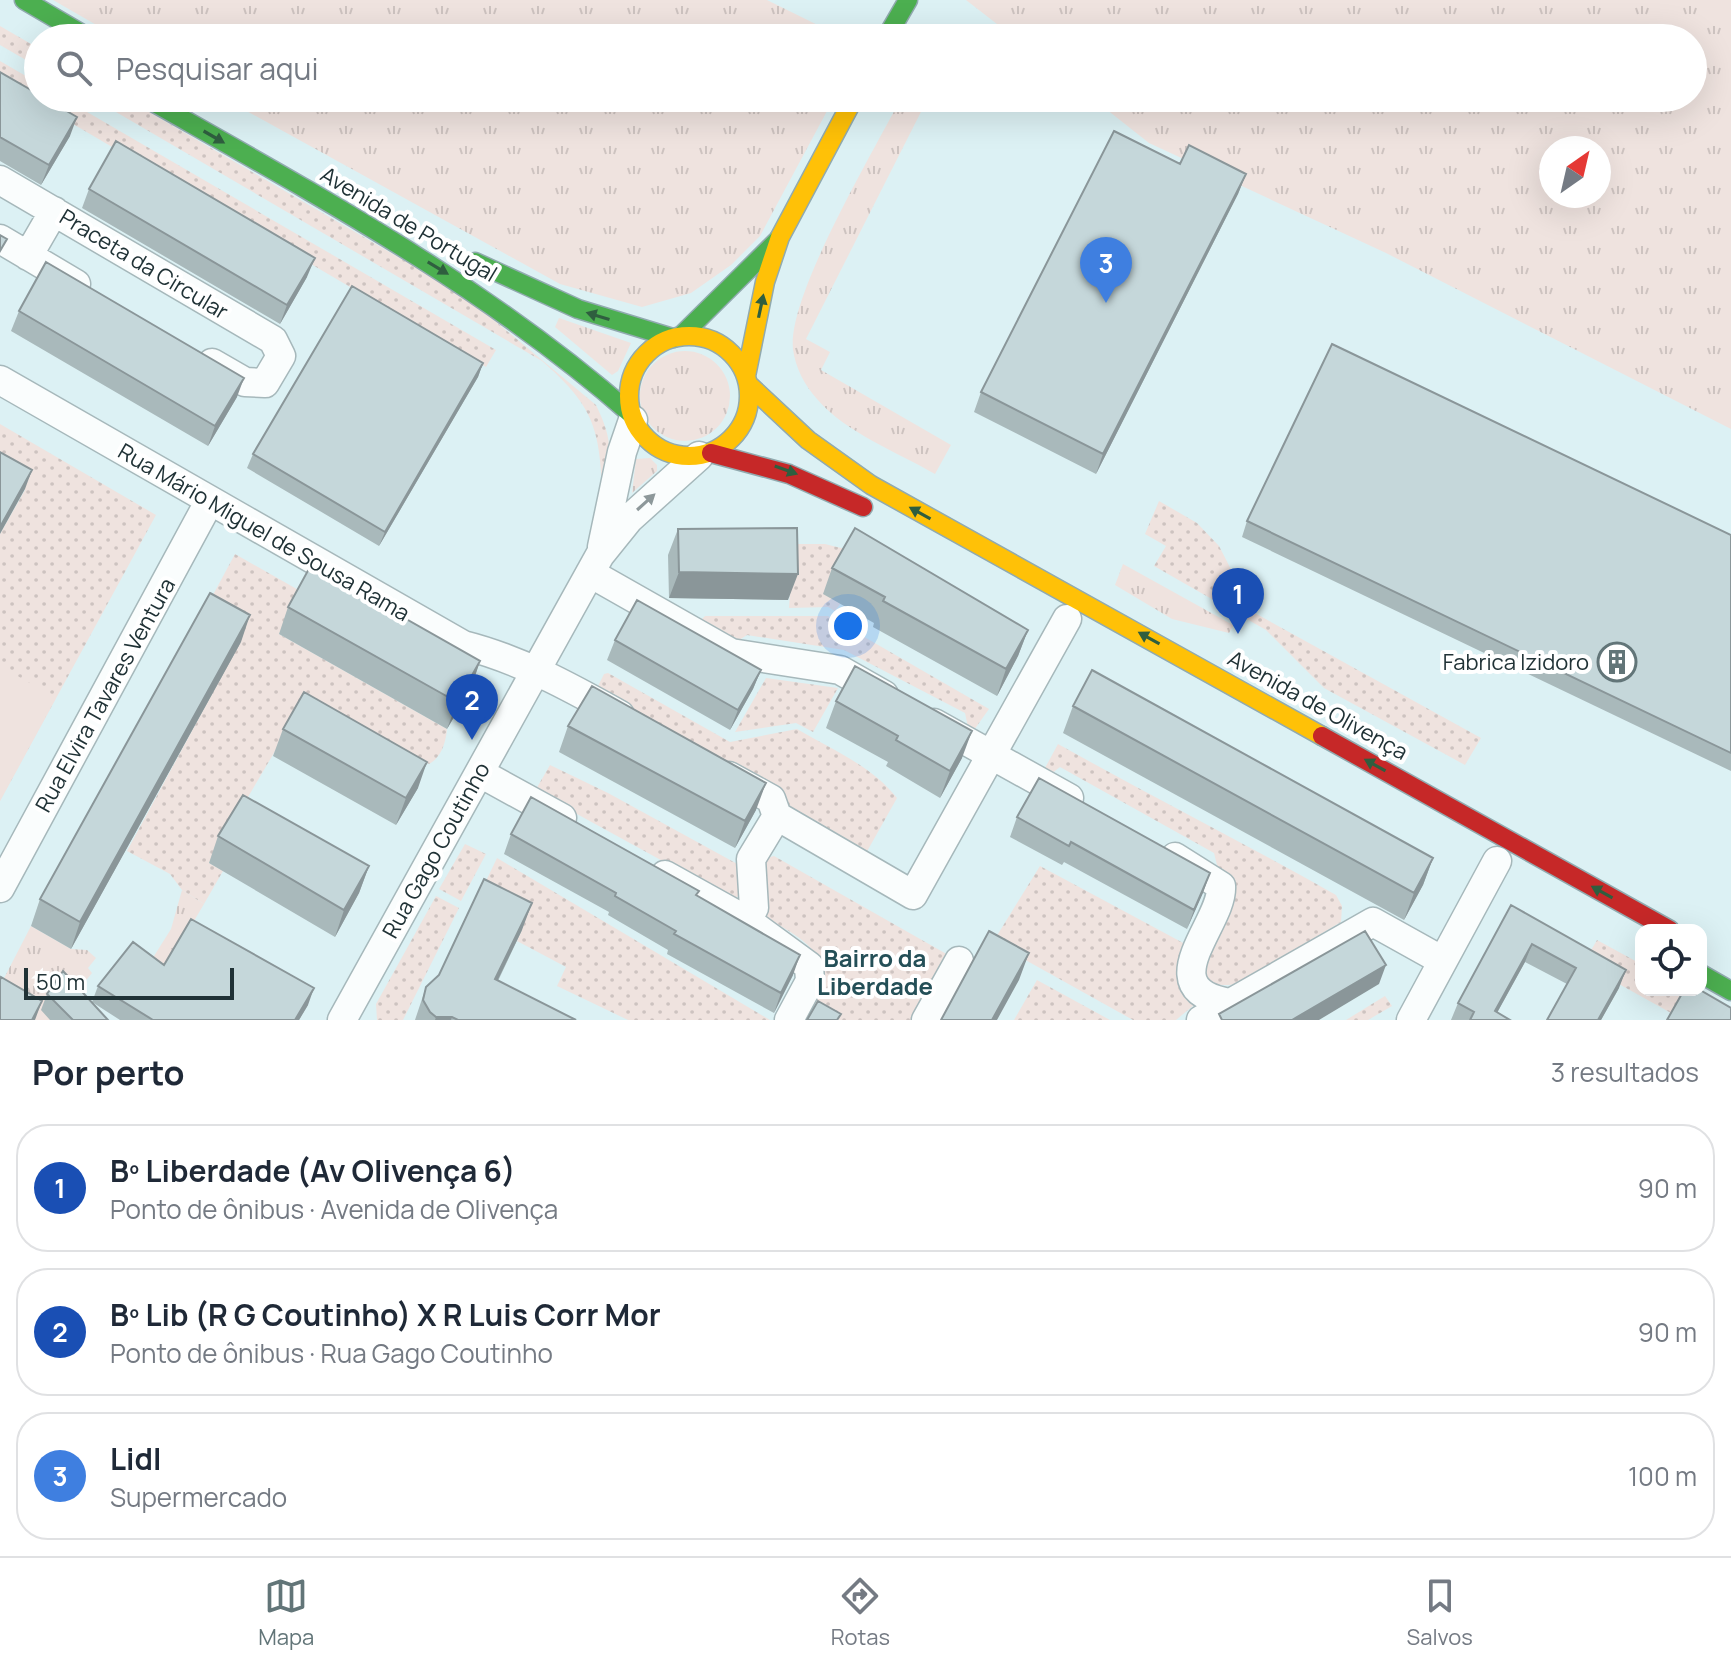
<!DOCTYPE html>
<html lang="pt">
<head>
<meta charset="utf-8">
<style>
  body { margin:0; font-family:Manrope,sans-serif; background:#f6f6f7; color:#1f2937 }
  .controls { position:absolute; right:24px; bottom:24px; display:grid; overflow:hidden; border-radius:16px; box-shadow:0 8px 32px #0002 }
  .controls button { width:72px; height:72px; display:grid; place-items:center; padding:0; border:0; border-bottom:2px solid #e0e1e3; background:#fff; color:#1f2937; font:40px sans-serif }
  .compass { position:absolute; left:1539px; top:136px; width:72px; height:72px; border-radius:50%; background:#fff; box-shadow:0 8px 32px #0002; rotate:34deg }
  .scale { position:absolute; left:24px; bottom:20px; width:210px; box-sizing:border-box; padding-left:8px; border:4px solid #203236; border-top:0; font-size:22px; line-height:28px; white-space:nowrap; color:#203236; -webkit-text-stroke:6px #fff; paint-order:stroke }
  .you { position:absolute; left:848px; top:626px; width:28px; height:28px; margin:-20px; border:6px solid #fff; border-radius:50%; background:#1a73e8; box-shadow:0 0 0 12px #1a73e833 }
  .badge { display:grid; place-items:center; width:52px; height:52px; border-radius:50%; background:#627578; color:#fff; font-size:26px; font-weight:700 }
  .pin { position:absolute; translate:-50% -66px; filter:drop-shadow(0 2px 4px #0008) }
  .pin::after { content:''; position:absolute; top:42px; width:28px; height:24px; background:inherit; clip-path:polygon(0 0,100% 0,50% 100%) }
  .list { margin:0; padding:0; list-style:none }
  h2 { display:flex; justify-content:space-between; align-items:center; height:104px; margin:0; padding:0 32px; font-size:34px }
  h2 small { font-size:26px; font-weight:400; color:#747a83 }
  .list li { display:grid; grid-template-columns:52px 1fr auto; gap:24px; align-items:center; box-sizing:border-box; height:128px; margin:0 16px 16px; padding:0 16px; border:2px solid #e0e1e3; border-radius:32px }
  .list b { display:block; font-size:30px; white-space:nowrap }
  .list p { margin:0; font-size:26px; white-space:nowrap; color:#747a83 }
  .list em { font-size:26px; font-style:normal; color:#747a83 }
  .icon { flex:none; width:44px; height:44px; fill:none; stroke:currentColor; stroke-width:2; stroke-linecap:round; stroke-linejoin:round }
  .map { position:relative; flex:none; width:1731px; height:1020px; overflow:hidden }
  .search { position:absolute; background:#fff; box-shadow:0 8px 32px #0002; left:24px; right:24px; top:24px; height:88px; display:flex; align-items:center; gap:20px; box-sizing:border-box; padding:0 28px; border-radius:44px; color:#747a83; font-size:30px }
  .sheet { height:536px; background:#fff }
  nav { display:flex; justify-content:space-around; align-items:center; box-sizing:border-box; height:112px; border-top:2px solid #e0e1e3; background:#fff; font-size:22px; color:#747a83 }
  nav a { display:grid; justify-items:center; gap:4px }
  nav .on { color:#627578 }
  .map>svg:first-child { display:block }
</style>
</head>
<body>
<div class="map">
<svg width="1731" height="1020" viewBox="0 0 1731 1020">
  <defs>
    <pattern id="grass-tufts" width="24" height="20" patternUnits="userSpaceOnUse" patternTransform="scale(2)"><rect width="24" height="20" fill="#efe3df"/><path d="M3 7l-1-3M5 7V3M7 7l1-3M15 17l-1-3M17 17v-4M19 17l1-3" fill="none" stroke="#cdc3c0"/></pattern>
    <pattern id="park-dots" width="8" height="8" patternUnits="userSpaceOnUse" patternTransform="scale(2)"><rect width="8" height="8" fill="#efe3df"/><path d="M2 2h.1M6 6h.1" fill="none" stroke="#cdc3c0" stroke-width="1.8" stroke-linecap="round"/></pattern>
  </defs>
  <rect width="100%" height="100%" fill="#dcf1f4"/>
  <!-- grass -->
  <path fill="url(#grass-tufts)" fill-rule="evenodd" d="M53,0H767L844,38H119Z
    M966,0H1731V429L1386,253L1149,143L1092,98H1693V38H1015ZM1551,148H1599V196H1551Z
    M223,98H834L760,236L731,265L691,293L642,307L560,284Z
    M901,98H928L806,339L830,352L821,370L951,445L935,474C897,452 846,433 817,399C805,386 795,367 793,349C787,296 874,151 901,98Z
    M559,318L631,343L618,371L612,375L555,327Z
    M640 396a45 45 0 1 1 90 0a45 45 0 1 1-90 0Z
    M650,458L657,465V471L632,493L636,459Z
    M1123,564L1233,625V626L1229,633L1172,619L1115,585Z
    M182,890L204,904L161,977L144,972L171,929Z
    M31,926L71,949L87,950L96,958L88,968L92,973L54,1020H35L0,986Z"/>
  <!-- park -->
  <path fill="url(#park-dots)" d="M0,26L38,48V67L0,45Z
    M0,61L38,83V98H63L496,350L486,367L0,81Z
    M92,98H125L465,296L596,405C613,440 612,453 602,489C600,425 590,403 542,361Z
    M0,424L156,515L0,801V534L25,490L0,476Z
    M1159,501L1197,523L1219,546L1253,612L1481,738L1465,765L1324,688L1266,630L1154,566L1166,546L1145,534Z
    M793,544H825L845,549L840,604L835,611L828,607L789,608Z
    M235,554L302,592L279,634L447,729C446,742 441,758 429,764L314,699L294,719L209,863L223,871L204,904L182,890L170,874L127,851L240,642L200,619Z
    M705,616H828L989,709L974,730L968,727L965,713L844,650L747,635L736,642L697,624Z
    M608,673L730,742L797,729C831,749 872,766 897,798L865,855L794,814L782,796L597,688L604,674Z
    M766,678L838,688L813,732L796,723L735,732Z
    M1058,744C1151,796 1244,843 1336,895L1342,906L1341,922L1237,984C1171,995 1221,917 1234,893L1235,885L1217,865L1214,853L1060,767L1051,774L1045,768Z
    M550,765L608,793L741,866V893L735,899L730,898L535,791Z
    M465,844L486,854L461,901L439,889Z
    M774,856L950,956L915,1020H839L813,1004L825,978C819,943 793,935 766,917L759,877L767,858Z
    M497,858L770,1020H628L557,986L566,967L517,941L522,929L474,906Z
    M1040,866L1187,945L1177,965L1194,1005L1176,1020H1133L993,942Z
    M436,896L459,908L403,1020H377L376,1004Z
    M1597,940L1641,964V990H1688L1711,1020L1678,1001L1671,1013L1583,964Z
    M1037,980L1110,1020H1014Z
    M1385,996L1392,1006L1368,1020H1346Z"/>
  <!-- pitch -->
  <path fill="#efe3df" d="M0,666L56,698L0,801Z"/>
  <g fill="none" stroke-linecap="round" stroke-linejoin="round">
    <!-- street casing -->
    <g stroke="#a6b8bb" stroke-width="31">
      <path id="street" d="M0,180L273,340L281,356L265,383L245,382L212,363
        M0,239L76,284
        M28,256L54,211
        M0,380L463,645C519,659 570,687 620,715
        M602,547L622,452L633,420
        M590,573L731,653L840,670L884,695
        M934,723L1069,798
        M480,773L562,818
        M729,776L771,799L777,816L913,895L1067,619
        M1175,857L1221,886C1224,923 1147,989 1230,1003
        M665,875L746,920L809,966L810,981L789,1020
        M0,888L209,502
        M746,920L754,908L751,859L777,816
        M342,1020L600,555L629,519L699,456
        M926,1020L959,961
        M1201,1020L1373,922L1443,961
        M1411,1020L1497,861"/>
    </g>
    <!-- fast casing -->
    <g stroke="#91aaaf" stroke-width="21">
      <path id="fast" d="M24,0L89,38
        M886,38L908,0
        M146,98C315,194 484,285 631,414
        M475,262L578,309L673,338
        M681,336L779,239
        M1701,974L1731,991"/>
    </g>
    <!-- slow casing -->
    <g stroke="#91aaaf" stroke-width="21">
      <path id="slow" d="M629 396a60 60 0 1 1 120 0a60 60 0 1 1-120 0Z
        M746,376L765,282L780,237L854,98
        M748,384L808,440L871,485L1322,736"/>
    </g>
    <!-- jam casing -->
    <g stroke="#91aaaf" stroke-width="21">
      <path id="jam" d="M711,453L789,474L863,507
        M1322,736L1670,930"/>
    </g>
    <!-- street -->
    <use href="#street" stroke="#fafdfd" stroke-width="28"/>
    <!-- fast -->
    <use href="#fast" stroke="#4caf50" stroke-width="18"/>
    <!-- slow -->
    <use href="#slow" stroke="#ffc107" stroke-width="18"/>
    <!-- jam -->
    <use href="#jam" stroke="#c62828" stroke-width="18"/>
  </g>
  <!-- wall -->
  <path fill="#a9b9bb" d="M0,72L70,136L41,185L0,161Z
    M1180,164L1246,174L1238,194L1096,474L974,412L981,392Z
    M89,189L307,277L280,324L82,208Z
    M19,311L237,397L208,446L11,331Z
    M483,363L478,377L379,546L247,468L253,454Z
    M1247,521L1731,535V771L1242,537Z
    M678,529L788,600L669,598L668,555Z
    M832,568L1028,630L1018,656L997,696L873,627L874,623L823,594Z
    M288,607L480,661L471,688L447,729L279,634Z
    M615,640L761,670L753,689L730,730L607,660Z
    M241,642L71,949L31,926L40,899Z
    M836,701L962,758L940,798L886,766L888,762L826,728Z
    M1073,706L1433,858L1423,885L1404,920L1063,733Z
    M568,726L756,810L735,848L559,752Z
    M283,729L418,788L396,825L273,756Z
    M1017,817L1210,873L1187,929L1064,862L1062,865L1010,837Z
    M511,834L697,895L793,975L774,1013L667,954L668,950L608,915L609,912L504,854Z
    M218,836L369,866L359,893L335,937L209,863Z
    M1511,905L1619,988L1601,1020H1547L1567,984L1525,962L1497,1013L1510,1020H1451L1458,1003Z
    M522,930L498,981L576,1020H415L426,987Z
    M164,965L308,1005L299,1020H120L92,1002L98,986Z
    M47,994L108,1020H50L41,1010Z"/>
  <!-- shaded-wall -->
  <path fill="#8a9699" d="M77,117L70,136L41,185L49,165Z
    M1246,174L1238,194L1096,474L1103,454Z
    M315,258L307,277L280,324L287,305Z
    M483,363L478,377L379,546L385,532Z
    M244,378L237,397L208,446L215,426Z
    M32,470L25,489L0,534V527Z
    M679,572L798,574L788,600L669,598Z
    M250,615L241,642L71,949L80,922Z
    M1028,630L1018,656L997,696L1006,669Z
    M480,661L471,688L447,729L457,702Z
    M761,670L753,689L730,730L738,710Z
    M972,731L962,758L940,798L950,771Z
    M427,762L418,788L396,825L406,798Z
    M766,783L756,810L735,848L745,821Z
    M1433,858L1423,885L1404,920L1414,893Z
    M369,866L359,893L335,937L344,910Z
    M1210,873L1203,893L1187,929L1194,910Z
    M532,903L522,930L485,1006L495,979Z
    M1532,944L1525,962L1493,1020L1495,1011Z
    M1029,953L1019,980L997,1020H992Z
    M800,955L793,975L774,1013L781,993Z
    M1386,965L1379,984L1319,1020H1292Z
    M1626,970L1619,988L1601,1020H1598Z
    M314,988L308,1005L299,1020H295Z
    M42,1001L35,1020H32Z
    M436,1017H452L451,1020H435Z"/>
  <!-- building -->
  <path fill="#c5d7da" stroke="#8a9699" stroke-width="2" d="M0,72L38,94V98H44L77,117L49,165L0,137Z
    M1114,131L1180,164L1189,145L1246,174L1103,454L981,392Z
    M116,141L315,258L287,305L89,189Z
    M0,235L7,239L0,251Z
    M46,262L244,378L215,426L19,311Z
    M352,286L483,363L385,532L253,454Z
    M1332,344L1731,535V753L1247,521Z
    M0,452L32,470L0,527Z
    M797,528L798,574L679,572L678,529Z
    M855,528L1028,630L1006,669L883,601L885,597L832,568Z
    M311,565L480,661L457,702L288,607Z
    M210,593L250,615L80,922L40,899Z
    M637,600L761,670L738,710L615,640Z
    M855,666L972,731L950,771L896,740L898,736L836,701Z
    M1092,670L1433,858L1414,893L1073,706Z
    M592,686L766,783L745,821L568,726Z
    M304,692L427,762L406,798L283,729Z
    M1039,778L1210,873L1194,910L1071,842L1069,846L1017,817Z
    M243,795L369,866L344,910L218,836Z
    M531,797L699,891L696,895L800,955L781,993L674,934L676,931L615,896L616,893L511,834Z
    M484,879L532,903L495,979L576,1020H458L452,1017H436L430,1012L423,1000L426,987L439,975Z
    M1511,905L1626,970L1598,1020H1547L1576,968L1532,944L1495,1011L1510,1020H1470L1474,1012L1458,1003Z
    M191,919L314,988L295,1020H153L98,986L133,942L164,965Z
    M989,931L1029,953L992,1020H941Z
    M1365,931L1386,965L1292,1020H1222L1219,1014Z
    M63,971L108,1020H73L47,994Z
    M1,977L42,1001L32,1020H0V980Z
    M1684,990H1700L1731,1008V1020H1667Z
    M818,1001L841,1014L837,1020H807Z"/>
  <!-- one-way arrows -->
  <defs><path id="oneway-solid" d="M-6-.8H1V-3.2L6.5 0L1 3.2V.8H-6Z" transform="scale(2)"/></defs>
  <g fill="#2f5e3f">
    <use href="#oneway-solid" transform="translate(214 137) rotate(30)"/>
    <use href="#oneway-solid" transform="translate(438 268) rotate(31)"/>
    <use href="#oneway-solid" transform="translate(761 306) rotate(-78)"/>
    <use href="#oneway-solid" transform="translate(598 316) rotate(-163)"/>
    <use href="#oneway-solid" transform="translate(786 470) rotate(20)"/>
    <use href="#oneway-solid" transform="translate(920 513) rotate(-151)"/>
    <use href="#oneway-solid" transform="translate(1149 638) rotate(-151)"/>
    <use href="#oneway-solid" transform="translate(1375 765) rotate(-151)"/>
    <use href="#oneway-solid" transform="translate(1602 892) rotate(-151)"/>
  </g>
  <use fill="#8d989a" href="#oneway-solid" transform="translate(646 502) rotate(-42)"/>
  <!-- icons -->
  <defs>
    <g id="building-ring" transform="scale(2)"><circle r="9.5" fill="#fff" stroke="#627578" stroke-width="1.5"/><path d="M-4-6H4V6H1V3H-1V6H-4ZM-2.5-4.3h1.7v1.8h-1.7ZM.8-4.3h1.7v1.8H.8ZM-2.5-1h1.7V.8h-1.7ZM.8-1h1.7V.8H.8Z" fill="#627578"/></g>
  </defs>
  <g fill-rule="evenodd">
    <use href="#building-ring" x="1617" y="662"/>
  </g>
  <g text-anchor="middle" stroke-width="8" stroke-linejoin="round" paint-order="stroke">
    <!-- street labels -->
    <g font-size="22" fill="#203236" stroke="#fff">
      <text transform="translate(409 224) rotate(31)" y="8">Avenida de Portugal</text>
      <text transform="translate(144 264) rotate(31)" y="8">Praceta da Circular</text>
      <text transform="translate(264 532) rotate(30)" y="8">Rua Mário Miguel de Sousa Rama</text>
      <text transform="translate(105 695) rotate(-61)" y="8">Rua Elvira Tavares Ventura</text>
      <text transform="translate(1318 705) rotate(29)" y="8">Avenida de Olivença</text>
      <text transform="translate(436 850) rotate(-61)" y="8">Rua Gago Coutinho</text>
    </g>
    <!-- poi labels -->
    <g font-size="22" fill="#203236" stroke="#fff" text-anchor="end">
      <text x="1589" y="670">Fabrica Izidoro</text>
    </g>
    <!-- neighbourhood labels -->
    <g font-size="24" font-weight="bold" fill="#244f57" stroke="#fff">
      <text x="875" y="967">Bairro da<tspan x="875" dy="28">Liberdade</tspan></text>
    </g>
  </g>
</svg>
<div class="controls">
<button><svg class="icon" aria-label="locate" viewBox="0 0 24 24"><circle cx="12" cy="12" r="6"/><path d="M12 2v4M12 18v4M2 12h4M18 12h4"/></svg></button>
</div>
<svg class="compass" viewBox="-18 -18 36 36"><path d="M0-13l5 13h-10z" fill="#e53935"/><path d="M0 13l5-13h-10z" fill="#747a83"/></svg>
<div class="scale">50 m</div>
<div class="you"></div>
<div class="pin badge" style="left:1238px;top:634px;background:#1a4fb4">1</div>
<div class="pin badge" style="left:472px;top:740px;background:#1a4fb4">2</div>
<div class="pin badge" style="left:1106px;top:303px;background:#3f7fe0">3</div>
<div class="search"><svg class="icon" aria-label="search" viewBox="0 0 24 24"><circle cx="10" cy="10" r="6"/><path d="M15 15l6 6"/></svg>Pesquisar aqui</div>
</div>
<section class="sheet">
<h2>Por perto<small>3 resultados</small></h2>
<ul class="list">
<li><span class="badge" style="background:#1a4fb4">1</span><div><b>Bº Liberdade (Av Olivença 6)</b><p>Ponto de ônibus · Avenida de Olivença</p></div><em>90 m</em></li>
<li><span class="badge" style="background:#1a4fb4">2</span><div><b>Bº Lib (R G Coutinho) X R Luis Corr Mor</b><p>Ponto de ônibus · Rua Gago Coutinho</p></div><em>90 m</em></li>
<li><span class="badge" style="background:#3f7fe0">3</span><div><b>Lidl</b><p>Supermercado</p></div><em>100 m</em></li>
</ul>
</section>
<nav>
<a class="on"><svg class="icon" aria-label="map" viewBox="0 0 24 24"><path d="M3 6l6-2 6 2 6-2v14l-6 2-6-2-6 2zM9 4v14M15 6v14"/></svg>Mapa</a>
<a><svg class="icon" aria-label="directions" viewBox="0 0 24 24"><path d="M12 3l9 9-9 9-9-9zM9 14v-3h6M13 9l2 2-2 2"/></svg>Rotas</a>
<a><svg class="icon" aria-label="saved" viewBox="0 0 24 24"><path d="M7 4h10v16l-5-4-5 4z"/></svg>Salvos</a>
</nav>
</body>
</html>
